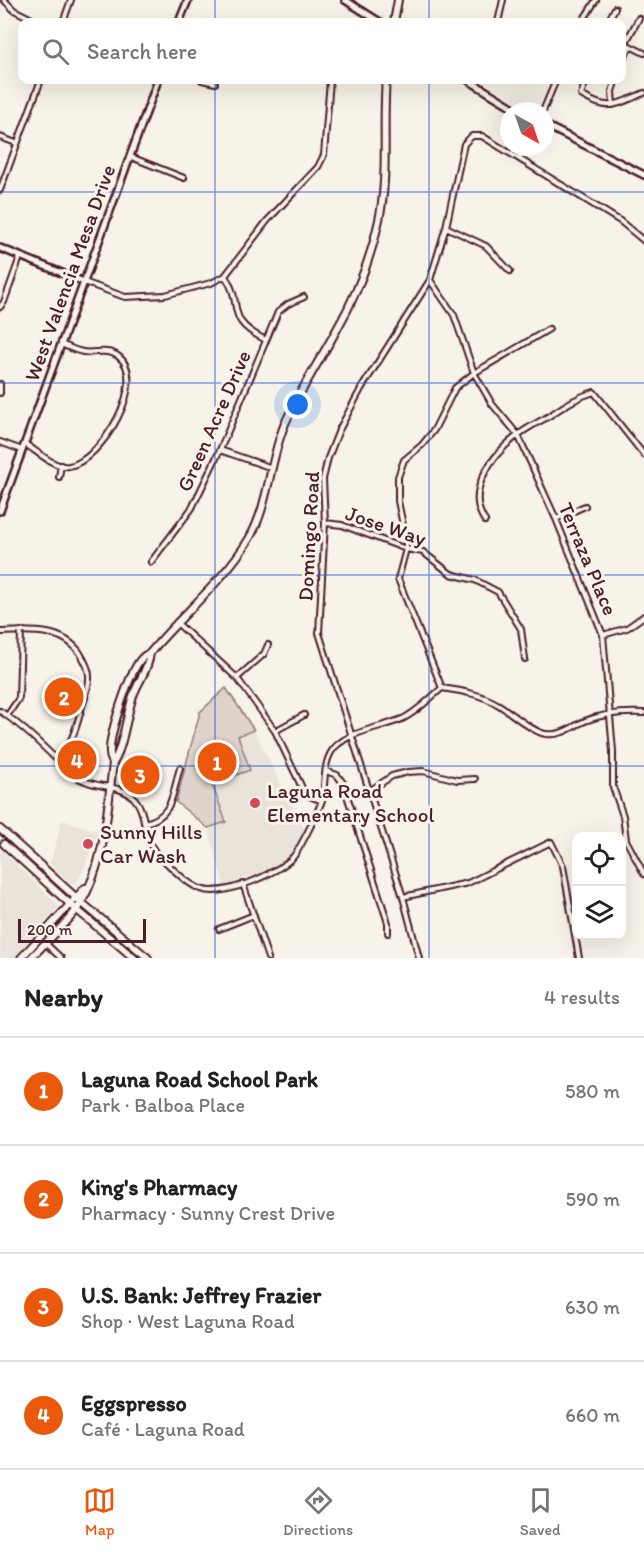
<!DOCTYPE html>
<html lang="en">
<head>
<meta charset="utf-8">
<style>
  body { margin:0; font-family:Itim,sans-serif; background:#f2f2f2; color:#222 }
  .controls { position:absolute; right:18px; bottom:18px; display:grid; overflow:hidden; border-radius:12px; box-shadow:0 6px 24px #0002 }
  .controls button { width:54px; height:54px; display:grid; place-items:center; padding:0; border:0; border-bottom:2px solid #e0e0e0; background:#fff; color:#222; font:30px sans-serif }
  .compass { position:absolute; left:500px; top:102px; width:54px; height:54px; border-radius:50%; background:#fff; box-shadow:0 6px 24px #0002; rotate:140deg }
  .scale { position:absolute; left:18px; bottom:15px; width:128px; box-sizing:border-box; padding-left:6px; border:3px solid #4a1f2b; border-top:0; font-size:16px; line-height:21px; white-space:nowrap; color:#4a1f2b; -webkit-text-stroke:4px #f7f3e8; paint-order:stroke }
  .you { position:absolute; left:298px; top:405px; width:21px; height:21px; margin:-15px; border:4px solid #fff; border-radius:50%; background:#1a73e8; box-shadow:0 0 0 9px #1a73e833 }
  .badge { display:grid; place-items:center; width:39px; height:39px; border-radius:50%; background:#ea580c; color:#fff; font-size:20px; font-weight:700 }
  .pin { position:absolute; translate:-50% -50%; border:3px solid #fff; box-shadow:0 2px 6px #0006 }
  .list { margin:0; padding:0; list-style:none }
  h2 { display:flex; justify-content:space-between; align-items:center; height:78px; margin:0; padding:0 24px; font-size:26px }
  h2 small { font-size:20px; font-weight:400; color:#767676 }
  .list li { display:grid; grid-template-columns:39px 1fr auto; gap:18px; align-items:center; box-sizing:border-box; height:108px; padding:0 24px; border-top:2px solid #e0e0e0 }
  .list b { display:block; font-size:22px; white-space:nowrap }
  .list p { margin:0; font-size:20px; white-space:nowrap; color:#767676 }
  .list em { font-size:20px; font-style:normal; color:#767676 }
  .icon { flex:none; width:33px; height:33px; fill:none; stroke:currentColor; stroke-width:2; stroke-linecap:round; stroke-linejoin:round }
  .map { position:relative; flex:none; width:644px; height:958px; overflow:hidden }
  .search { position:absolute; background:#fff; box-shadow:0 6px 24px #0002; left:18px; right:18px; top:18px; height:66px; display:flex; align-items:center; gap:15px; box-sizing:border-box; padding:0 21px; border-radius:12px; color:#767676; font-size:22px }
  .sheet { height:510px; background:#fff }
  nav { display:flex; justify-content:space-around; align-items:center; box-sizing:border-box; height:84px; border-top:2px solid #e0e0e0; background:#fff; font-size:16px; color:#767676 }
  nav a { display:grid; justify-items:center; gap:3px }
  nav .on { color:#ea580c }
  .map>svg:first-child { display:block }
</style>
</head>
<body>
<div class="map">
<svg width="644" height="958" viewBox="0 0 644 958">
  <rect width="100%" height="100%" fill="#f7f3e8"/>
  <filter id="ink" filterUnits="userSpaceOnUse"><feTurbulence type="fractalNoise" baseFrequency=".0167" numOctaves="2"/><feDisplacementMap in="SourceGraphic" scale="12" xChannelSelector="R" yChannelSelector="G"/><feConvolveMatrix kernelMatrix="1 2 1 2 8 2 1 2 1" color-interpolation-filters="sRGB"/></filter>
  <g filter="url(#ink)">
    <!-- built -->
    <path fill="#eae3da" d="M254,730L304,829L290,857L279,866L224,886L208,828L226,822L212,784L249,770L237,736Z
      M62,820L98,831L84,868L78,881L74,884L70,883L50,864Z
      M0,849L59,906L14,958H0Z"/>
    <!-- green -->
    <path fill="#ded4cc" stroke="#947a7c" stroke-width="1.5" d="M226,688L254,730L238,736L250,770L212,784L226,822L208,828L176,802L200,712Z"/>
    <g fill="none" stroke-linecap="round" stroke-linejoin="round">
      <!-- street casing -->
      <g stroke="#4a1f2b" stroke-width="8">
        <path id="street" d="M4,0L14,10L38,22
          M63,22L71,0
          M498,22L503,0
          M582,22L596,0
          M608,22L615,8
          M622,42L644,53
          M625,44L639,18
          M622,62L630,46
          M202,80L215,83
          M586,80L581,95C609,112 615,105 644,93
          M613,105L612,91L616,80
          M543,111L556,80
          M0,137L16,143
          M131,157L184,178
          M519,158L525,147
          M0,190L41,80
          M446,227L486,246L510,271
          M225,276C245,305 222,319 266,340
          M430,280L454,315L474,373L492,404L518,435L556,519L603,635L613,751V787L623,816L626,840L644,874
          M84,282L125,297L165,295L211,283L225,276L267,221L318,167L324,155L330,80
          M0,307L4,302L20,257
          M0,384V393
          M0,442L22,450
          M25,444C37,451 54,468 69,466C101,461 150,380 118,356C107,348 94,354 83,352C76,351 68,347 61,344
          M220,450L272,468
          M59,477L61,465
          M556,519L585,506
          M485,521C464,491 493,454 518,435C527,428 539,422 549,416C564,406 577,397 594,392L644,455
          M325,523L342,525L406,549L423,552L451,574L475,580L498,592L521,629L525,659
          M151,562L192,508L220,450L278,312L288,304L304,297
          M177,623L237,678L256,704L275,731L305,794L322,801
          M0,632C28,631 62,627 80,653C85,661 90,670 89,679C89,688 85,697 82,706C77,726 72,744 58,760
          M603,635L627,628L644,616
          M237,678L264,654L268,645
          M442,688L398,579L406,549V540L398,501V477L404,460L422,445L434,430L455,388L474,373L549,329
          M0,711C20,724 39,742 56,759C66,768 72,776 85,781C100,788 120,785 133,797C147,811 143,836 155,852C169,864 184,883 201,889C222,898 279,873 293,857C300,849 319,810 322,800C326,783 322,761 335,747C352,730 381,728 402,719C416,713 430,698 442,688C462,691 481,694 499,705C512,713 532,732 546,734C562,736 571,727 585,721C604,713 623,712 644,713
          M7,716L19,698L21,631
          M275,731L304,715
          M326,771L337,775L343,783L388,923V933
          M368,792L392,776L408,772L423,771L457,780L475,779
          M144,823C174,817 172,793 180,768
          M243,884L268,958
          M403,897L468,883L551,842L563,866L579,958
          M219,929L254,915
          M45,943L61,958
          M419,958L403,897L319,633L325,523L323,479L328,458L339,430L361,389L430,280L446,227L464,144L472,136H482L620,221L644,241"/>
      </g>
      <!-- secondary casing -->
      <g stroke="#4a1f2b" stroke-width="10">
        <path id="secondary" d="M345,0L380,22
          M179,22L188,0
          M468,80L519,111
          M545,125L644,175
          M0,248L84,282
          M0,511L158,80"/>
      </g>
      <!-- primary casing -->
      <g stroke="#4a1f2b" stroke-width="10">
        <path id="primary" d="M394,22L398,0
          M113,763C122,752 127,713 133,696C138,682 149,668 150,653
          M0,829L8,836
          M10,838L81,902L148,958
          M4,844L70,904L134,958
          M21,958L85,888
          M31,958C45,942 71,921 81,903C106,860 107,811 113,763C112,760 110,758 110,754C108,737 130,670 142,658C145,655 148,654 150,653C182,614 223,582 249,539C269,505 269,463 284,426C298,393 319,362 336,331C356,296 371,259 379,220C389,174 382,126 386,80"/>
      </g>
      <!-- street -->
      <use href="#street" stroke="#f7f3e8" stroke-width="4"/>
      <!-- secondary -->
      <use href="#secondary" stroke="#f7f3e8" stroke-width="5"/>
      <!-- primary -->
      <use href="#primary" stroke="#f7f3e8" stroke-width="6"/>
    </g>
  </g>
  <!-- grid -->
  <path fill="none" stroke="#1d4ed8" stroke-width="1.5" stroke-opacity="0.55" d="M215,0V22M429,0V22M215,80V958M429,80V958M0,192H644M0,383H644M0,575H644M0,766H644"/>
  <!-- markers -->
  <g fill="#d1495b" stroke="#f7f3e8" stroke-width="2">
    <circle cx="255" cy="803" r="6"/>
    <circle cx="88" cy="844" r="6"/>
  </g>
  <g text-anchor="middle" stroke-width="6" stroke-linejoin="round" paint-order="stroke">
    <!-- street labels -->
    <g font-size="21" fill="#4a1f2b" stroke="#f7f3e8">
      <text transform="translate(70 273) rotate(-70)" y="7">West Valencia Mesa Drive</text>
      <text transform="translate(214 421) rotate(-66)" y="7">Green Acre Drive</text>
      <text transform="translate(386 526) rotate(19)" y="7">Jose Way</text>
      <text transform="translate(309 536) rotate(-87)" y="7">Domingo Road</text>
      <text transform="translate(588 559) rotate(67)" y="7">Terraza Place</text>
    </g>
    <!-- poi labels -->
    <g font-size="21" fill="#4a1f2b" stroke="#f7f3e8" text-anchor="start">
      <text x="267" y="798">Laguna Road<tspan x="267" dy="24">Elementary School</tspan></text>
      <text x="100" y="839">Sunny Hills<tspan x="100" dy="24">Car Wash</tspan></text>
    </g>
  </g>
</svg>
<div class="controls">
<button><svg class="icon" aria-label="locate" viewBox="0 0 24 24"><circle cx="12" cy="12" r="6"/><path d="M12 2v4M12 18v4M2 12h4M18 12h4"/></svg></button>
<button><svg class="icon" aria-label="layers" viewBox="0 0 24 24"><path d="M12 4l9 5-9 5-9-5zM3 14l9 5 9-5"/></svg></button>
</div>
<svg class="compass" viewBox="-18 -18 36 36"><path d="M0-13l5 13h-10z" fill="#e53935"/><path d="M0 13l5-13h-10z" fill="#767676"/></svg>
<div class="scale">200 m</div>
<div class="you"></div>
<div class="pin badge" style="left:217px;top:762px">1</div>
<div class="pin badge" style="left:64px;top:697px">2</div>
<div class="pin badge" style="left:140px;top:775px">3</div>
<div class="pin badge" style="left:77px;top:760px">4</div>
<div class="search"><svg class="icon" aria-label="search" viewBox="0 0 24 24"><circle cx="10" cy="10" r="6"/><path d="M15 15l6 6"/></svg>Search here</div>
</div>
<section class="sheet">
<h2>Nearby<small>4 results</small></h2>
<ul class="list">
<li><span class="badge">1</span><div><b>Laguna Road School Park</b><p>Park · Balboa Place</p></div><em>580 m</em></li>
<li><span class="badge">2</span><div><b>King's Pharmacy</b><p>Pharmacy · Sunny Crest Drive</p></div><em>590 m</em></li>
<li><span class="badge">3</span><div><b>U.S. Bank: Jeffrey Frazier</b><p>Shop · West Laguna Road</p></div><em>630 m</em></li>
<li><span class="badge">4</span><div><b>Eggspresso</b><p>Café · Laguna Road</p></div><em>660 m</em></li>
</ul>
</section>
<nav>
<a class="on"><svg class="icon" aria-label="map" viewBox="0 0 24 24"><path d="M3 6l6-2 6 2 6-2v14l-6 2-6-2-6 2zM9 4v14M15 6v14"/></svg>Map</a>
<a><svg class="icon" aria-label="directions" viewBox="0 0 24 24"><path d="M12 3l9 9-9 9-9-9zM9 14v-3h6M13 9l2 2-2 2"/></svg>Directions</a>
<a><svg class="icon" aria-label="saved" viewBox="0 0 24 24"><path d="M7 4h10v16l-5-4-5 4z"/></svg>Saved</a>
</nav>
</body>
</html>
